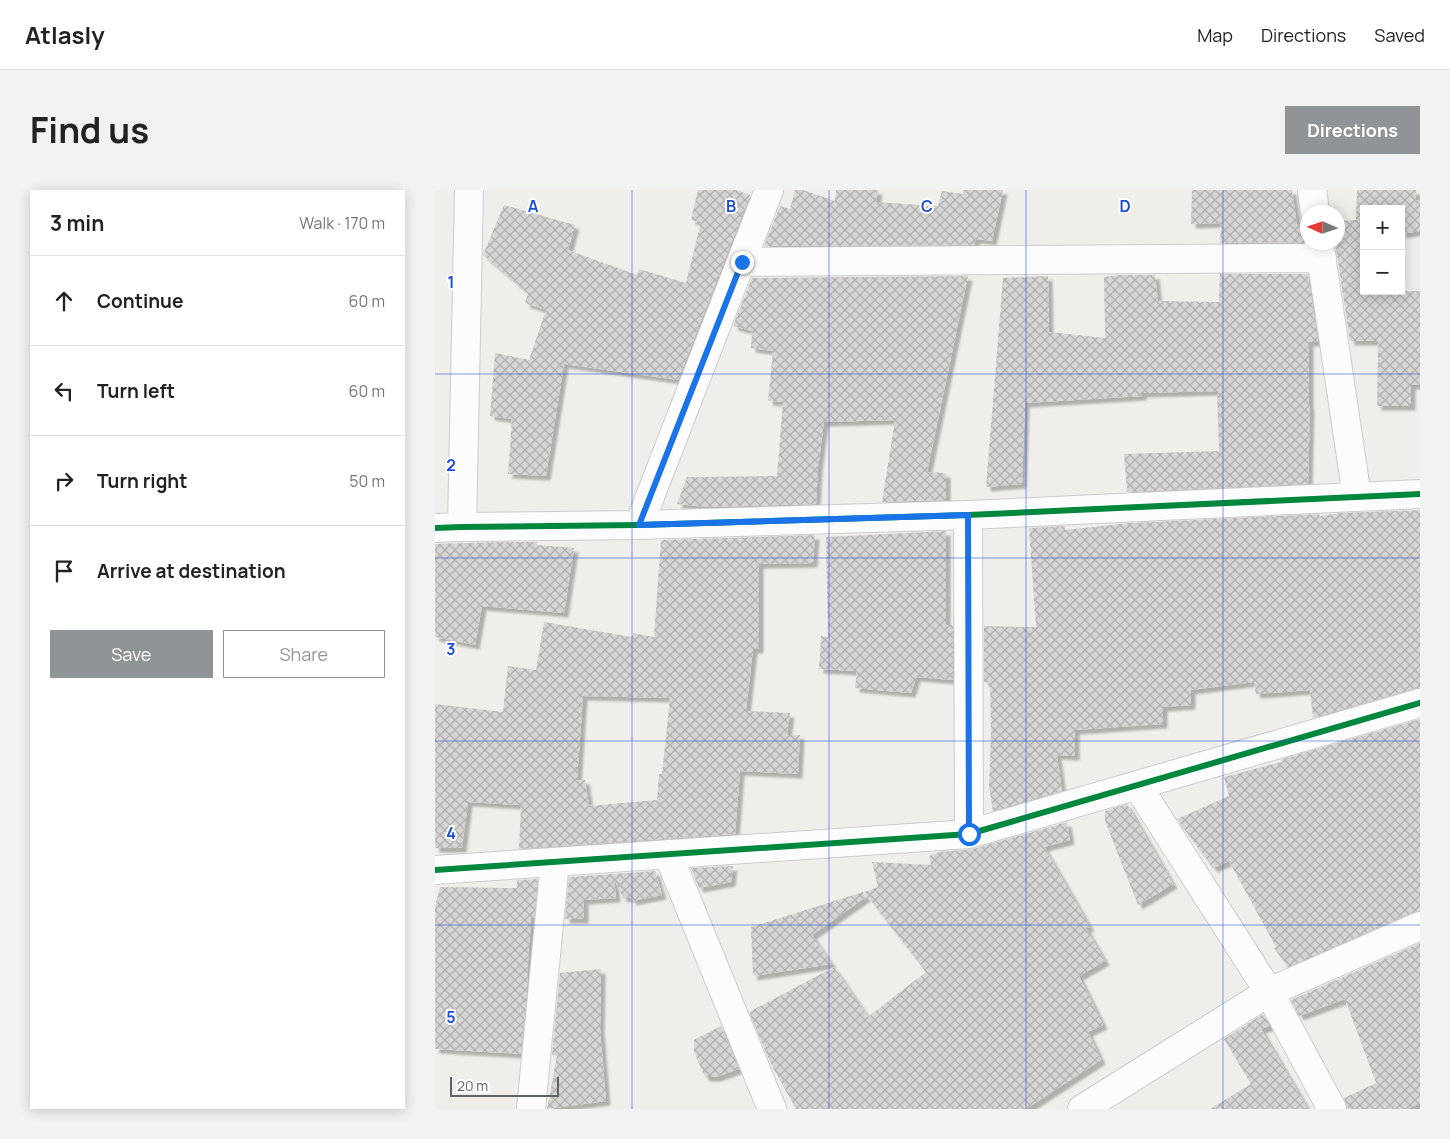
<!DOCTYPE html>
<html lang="en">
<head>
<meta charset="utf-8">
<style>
  body { margin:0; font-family:Manrope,sans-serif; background:#f2f2f2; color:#222 }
  .controls { position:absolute; right:15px; top:15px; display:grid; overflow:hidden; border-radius:0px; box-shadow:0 2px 12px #0003 }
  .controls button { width:45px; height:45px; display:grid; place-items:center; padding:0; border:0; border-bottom:1px solid #e0e0e0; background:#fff; color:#222; font:25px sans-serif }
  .compass { position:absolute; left:865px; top:15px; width:45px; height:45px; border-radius:50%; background:#fff; box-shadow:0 2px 12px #0003; rotate:273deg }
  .scale { position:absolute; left:15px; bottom:12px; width:109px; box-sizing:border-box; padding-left:5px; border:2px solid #5f6368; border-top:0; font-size:14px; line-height:18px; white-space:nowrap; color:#5f6368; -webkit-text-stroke:4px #fff; paint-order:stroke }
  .stop { position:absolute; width:15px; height:15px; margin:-11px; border:4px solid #1a73e8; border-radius:50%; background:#fff }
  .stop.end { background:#1a73e8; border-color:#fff; box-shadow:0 1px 5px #0008 }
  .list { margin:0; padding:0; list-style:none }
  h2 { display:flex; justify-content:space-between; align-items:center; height:65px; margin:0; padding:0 20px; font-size:21px }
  h2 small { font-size:16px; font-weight:400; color:#767676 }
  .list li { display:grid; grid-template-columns:32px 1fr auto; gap:15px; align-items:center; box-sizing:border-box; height:90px; padding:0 20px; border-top:1px solid #e0e0e0 }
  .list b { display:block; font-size:19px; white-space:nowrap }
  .list em { font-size:16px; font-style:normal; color:#767676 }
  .actions { display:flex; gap:10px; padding:15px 20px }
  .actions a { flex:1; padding:11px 0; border:1px solid #919496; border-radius:0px; text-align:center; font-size:18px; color:#919496 }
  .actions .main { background:#919496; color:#fff }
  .icon { flex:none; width:28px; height:28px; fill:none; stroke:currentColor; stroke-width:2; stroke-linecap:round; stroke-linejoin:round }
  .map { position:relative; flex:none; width:985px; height:919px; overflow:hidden; border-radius:0px }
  header { display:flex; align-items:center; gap:30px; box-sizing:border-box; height:70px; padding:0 25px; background:#fff; border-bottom:1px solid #e0e0e0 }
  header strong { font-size:24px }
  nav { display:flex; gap:28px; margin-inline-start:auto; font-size:18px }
  .intro { display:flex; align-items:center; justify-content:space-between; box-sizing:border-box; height:120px; padding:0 30px }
  h1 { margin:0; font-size:35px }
  .button { padding:12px 22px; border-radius:0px; background:#919496; color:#fff; font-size:18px; font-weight:700 }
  main { display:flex; gap:30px; padding:0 30px }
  aside { flex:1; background:#fff; border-radius:0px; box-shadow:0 2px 12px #0003 }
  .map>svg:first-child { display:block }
</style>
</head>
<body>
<header>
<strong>Atlasly</strong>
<nav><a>Map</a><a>Directions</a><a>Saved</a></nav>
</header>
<div class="intro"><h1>Find us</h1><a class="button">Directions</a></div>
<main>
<aside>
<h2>3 min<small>Walk · 170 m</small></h2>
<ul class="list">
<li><svg class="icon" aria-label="ahead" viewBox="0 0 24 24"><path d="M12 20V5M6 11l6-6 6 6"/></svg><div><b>Continue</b></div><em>60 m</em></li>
<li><svg class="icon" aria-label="left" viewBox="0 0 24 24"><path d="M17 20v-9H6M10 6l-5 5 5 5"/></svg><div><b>Turn left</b></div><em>60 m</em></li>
<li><svg class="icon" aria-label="right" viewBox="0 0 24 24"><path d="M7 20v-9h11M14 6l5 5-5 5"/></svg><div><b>Turn right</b></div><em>50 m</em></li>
<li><svg class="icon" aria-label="arrive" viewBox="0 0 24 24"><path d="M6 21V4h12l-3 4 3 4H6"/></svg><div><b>Arrive at destination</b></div></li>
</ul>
<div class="actions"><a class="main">Save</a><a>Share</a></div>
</aside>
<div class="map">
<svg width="985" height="919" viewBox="0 0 985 919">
  <defs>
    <pattern id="building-cross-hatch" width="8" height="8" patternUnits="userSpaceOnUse" patternTransform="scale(1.25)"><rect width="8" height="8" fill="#d6d5d3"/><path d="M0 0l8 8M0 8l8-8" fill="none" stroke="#b1b0af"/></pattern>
    <filter id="shadow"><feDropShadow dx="4.5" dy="4.5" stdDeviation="1" flood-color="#0004"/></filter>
  </defs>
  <rect width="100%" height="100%" fill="#efeeea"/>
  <!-- building -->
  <path fill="url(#building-cross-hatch)" fill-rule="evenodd" filter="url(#shadow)" d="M263,0H302L315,5L243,190L129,174L111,286L73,284L77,229L55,226L60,163L94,170L111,120L90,113L93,103L48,65L69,15L140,35L133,60L202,85L204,79L251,93L266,32L256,30Z
    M360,0H368L400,11L401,0H443L441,12L503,16L507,1L528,4L529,0H568L557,51L541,49L539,55L329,56L345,16L355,19Z
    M757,0H857L862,35L871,34L872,35V42L869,47V52L785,53L786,33L756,34Z
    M922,0H981V11L985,10V41L966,44V19H929V101H985V195H976V216H942L943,151H915L900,52H902V31L921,30Z
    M785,84H873L883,152H874V215H875L873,294L692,302L689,264L784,261L782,201L707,203V206L590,213L587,294L551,297L568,88L613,86L614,142L670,148L669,87L685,85H720L723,111L784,112Z
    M533,86L492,282L511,283V310L447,312L460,230L389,232L383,277L381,314L271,317L242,314L252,287L342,286L348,212L333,211L338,161L316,158L317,141L298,136L317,88Z
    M985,320V498H981L878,528L875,500L821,504L819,492L756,500V515L728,517V534L640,540V566L622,565L627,601L558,621L554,597L556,544L555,493L549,492V436L601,437L594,338L630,336V340L694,333L884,324L885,326L905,323Z
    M511,341V435H518V490L481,487L476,503L420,498L422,481L384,479L386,446L393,447L391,347Z
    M380,345L378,373L324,374V459H318L311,521L355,523L352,545H365L363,584L305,581L300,644L213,650L209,646L211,650L84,659L86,615L33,612L27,658H0V514L68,522L73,476L101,480L109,432L197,447L198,443L219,447L226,350ZM148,506L235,508L227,584H224L222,610L154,616L150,590H142Z
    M67,352H102V355L139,358L129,423L47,416L40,455L0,447V354Z
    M985,529V721L979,722L853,777L839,758L841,757L794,671L778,678L742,629L794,606L789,587L846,572L848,571L847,569Z
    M692,614L738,694L703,715L670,631V621Z
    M632,632L635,650L609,657L655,737L651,738L670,771L644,786L668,835L653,842L666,870L591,919H361L335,872L314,822L399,777L433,827L491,782L429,702L443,697L437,672L496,675L494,666L504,662L538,659Z
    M298,676L296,692L264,698L256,678Z
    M220,681L227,705L197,711L196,707L188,708L179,689L181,708L149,710V729H130L134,687Z
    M103,689L99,728H96L92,786H93L86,864L0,859V717L5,697L82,698V690Z
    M428,702L431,707L377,745L397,774L318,786L316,737Z
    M985,753V913L972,919H913L909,908L941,893L910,809L864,826L856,810Z
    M166,779L165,839L171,911L112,919L122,866L117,865L125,783Z
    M828,824L835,836L826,839L873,919H775L816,894L789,849Z
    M286,836L304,879L281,887H270L259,862V850Z"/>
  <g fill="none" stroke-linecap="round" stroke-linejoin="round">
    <!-- minor casing -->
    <g stroke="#cbcccc" stroke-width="30">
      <path id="minor" d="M877,0L880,22
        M884,52L922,307
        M307,72L887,68
        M533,325L534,644
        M204,335L334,0
        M27,337L34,0
        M0,338L27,337L204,335L533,325L985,304
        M702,595L834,802L897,919
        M233,664L337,919
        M0,680L534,644L985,513
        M96,919L120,672
        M647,919L834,802L985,736"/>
    </g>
    <!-- minor -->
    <use href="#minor" stroke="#fdfcfc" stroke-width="28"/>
    <!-- cycleway casing -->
    <g stroke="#fff" stroke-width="9">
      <path id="cycleway" d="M0,338L27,337L204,335L533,325L985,304
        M0,680L534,644L985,513"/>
    </g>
    <!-- cycleway -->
    <use href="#cycleway" stroke="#00873e" stroke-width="6"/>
  </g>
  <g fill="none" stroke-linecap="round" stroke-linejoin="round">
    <!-- route -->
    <path stroke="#1a73e8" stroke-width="6" d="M307,72L204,335L533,325L534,644"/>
  </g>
  <!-- grid -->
  <path fill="none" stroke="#1d4ed8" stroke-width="1" stroke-opacity="0.55" d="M197,0V919M394,0V919M591,0V919M788,0V919M0,184H985M0,368H985M0,551H985M0,735H985"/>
  <g font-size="16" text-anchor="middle" font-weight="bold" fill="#1d4ed8" stroke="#fff" stroke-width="4" stroke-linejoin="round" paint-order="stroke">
    <text x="98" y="22">A</text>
    <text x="296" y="22">B</text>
    <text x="492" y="22">C</text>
    <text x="690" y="22">D</text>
    <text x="16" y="98">1</text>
    <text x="16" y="281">2</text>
    <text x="16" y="465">3</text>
    <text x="16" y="649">4</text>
    <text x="16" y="833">5</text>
  </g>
</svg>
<div class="controls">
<button>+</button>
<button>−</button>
</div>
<svg class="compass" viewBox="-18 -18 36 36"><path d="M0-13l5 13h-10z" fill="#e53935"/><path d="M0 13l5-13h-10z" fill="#767676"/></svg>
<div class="scale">20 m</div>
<div class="stop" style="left:534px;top:644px"></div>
<div class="stop end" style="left:307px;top:72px"></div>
</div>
</main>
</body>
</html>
